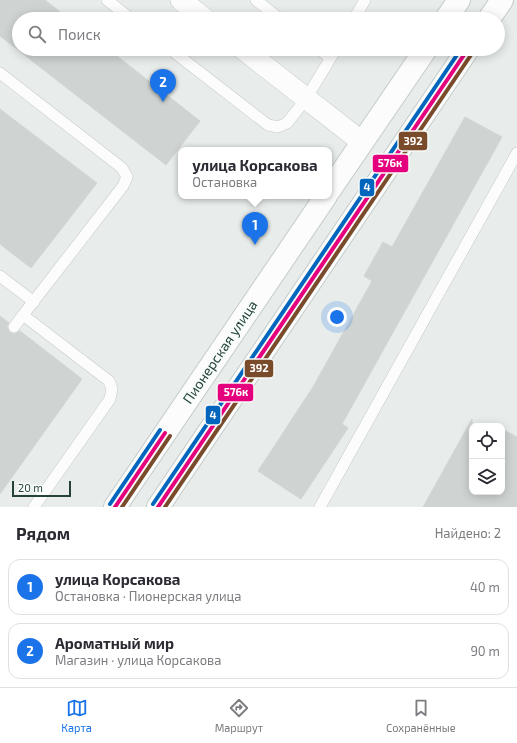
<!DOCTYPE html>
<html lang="ru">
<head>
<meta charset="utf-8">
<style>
  body { margin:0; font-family:"Exo 2",sans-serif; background:#f2f2f3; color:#2b2b33 }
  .controls { position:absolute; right:12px; bottom:12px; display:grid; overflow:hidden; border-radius:8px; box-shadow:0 2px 10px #0003 }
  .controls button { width:36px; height:36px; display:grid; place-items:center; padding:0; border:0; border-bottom:1px solid #e1e1e2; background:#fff; color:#2b2b33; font:20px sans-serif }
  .scale { position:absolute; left:12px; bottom:10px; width:59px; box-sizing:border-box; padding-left:4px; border:2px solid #24423a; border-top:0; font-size:11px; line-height:14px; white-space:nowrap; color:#24423a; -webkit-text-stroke:3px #f7fbf9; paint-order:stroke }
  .you { position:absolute; left:337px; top:317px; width:14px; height:14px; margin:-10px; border:3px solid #fff; border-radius:50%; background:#1a73e8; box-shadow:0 0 0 6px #1a73e833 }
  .badge { display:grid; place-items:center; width:26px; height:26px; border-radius:50%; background:#1a73e8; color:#fff; font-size:13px; font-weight:700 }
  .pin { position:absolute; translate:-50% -33px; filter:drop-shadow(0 1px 2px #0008) }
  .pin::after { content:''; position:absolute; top:21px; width:14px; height:12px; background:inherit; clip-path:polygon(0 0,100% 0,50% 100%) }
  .popup { position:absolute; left:178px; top:147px; width:154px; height:52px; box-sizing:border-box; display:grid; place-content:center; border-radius:8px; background:#fff; filter:drop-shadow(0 1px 3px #0005); font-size:13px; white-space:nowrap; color:#7c7c81 }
  .popup b { font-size:15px; color:#2b2b33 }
  .popup::after { content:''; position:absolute; left:50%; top:100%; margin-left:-8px; border:8px solid transparent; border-top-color:#fff }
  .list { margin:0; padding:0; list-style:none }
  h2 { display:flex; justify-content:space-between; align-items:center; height:52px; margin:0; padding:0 16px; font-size:17px }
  h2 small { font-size:13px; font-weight:400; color:#7c7c81 }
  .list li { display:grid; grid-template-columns:26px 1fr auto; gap:12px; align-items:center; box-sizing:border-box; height:56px; margin:0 8px 8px; padding:0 8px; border:1px solid #e1e1e2; border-radius:12px }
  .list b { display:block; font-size:15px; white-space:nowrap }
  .list p { margin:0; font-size:13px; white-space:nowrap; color:#7c7c81 }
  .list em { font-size:13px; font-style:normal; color:#7c7c81 }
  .icon { flex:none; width:22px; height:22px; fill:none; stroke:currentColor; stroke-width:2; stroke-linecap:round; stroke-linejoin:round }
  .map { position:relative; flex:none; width:517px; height:507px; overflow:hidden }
  .search { position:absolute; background:#fff; box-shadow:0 2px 10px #0003; left:12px; right:12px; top:12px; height:44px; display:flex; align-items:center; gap:10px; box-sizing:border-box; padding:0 14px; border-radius:22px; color:#7c7c81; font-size:15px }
  .sheet { height:180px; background:#fff }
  nav { display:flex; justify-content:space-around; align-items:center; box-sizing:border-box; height:56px; border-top:1px solid #e1e1e2; background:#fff; font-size:11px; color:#7c7c81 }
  nav a { display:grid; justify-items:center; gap:2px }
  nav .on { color:#1a73e8 }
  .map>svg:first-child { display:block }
</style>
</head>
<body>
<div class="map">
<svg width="517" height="507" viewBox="0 0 517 507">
  <rect width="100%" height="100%" fill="#e8edeb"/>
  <!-- building -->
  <path fill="#cfd4d2" stroke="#d1d6d4" d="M0,0H45L69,19H19V49H108L200,121L166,165L0,36Z
    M0,109L97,183L31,268L0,244Z
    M465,117L502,137L342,424L348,428L301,499L258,471L313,387L372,281L364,276L383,242L392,247Z
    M0,316L9,323L7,327L10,332L14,334L20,331L82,379L0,494Z
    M472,419V492H502V429L517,437V507H423Z"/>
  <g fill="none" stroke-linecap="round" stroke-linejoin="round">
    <!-- lane casing -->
    <g stroke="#c5cac8" stroke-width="12">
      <path id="lane" d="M107,0L131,19
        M256,0L280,19
        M354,19L365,0
        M170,49L268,125L278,127L287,123L306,99L336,49
        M319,49L330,58
        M0,73L122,168L127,177L123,186L23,315L109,381L112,389L110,399L34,507
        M0,276L34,302
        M14,327L23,315
        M320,507L517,153"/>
    </g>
    <!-- street casing -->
    <g stroke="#c5cac8" stroke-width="22">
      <path id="street" d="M181,0L205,19
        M243,49L362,142"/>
    </g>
    <!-- secondary casing -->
    <g stroke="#c3cbc8" stroke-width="24">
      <path id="secondary" d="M446,19L459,0
        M489,19L502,0
        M329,191L426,49
        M115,507L326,196
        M158,507L468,49"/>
    </g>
    <!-- lane -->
    <use href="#lane" stroke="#fcfcfc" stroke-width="11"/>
    <!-- street -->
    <use href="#street" stroke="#fcfcfc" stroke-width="21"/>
    <!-- secondary -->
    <use href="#secondary" stroke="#fcfcfc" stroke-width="22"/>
    <!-- bus-1 casing -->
    <g stroke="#f7fbf9" stroke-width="7">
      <path id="bus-1" d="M115,507L165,433
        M158,507L468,49"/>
    </g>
    <!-- bus-2 casing -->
    <g stroke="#f7fbf9" stroke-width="7">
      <path id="bus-2" d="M122,507L170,436
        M165,507L473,52"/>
    </g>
    <!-- bus-3 casing -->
    <g stroke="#f7fbf9" stroke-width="7">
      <path id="bus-3" d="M110,504L160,430
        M153,504L461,49"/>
    </g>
    <!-- bus-1 -->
    <use href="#bus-1" stroke="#e5007d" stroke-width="4"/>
    <!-- bus-2 -->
    <use href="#bus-2" stroke="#7a4b2a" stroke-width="4"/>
    <!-- bus-3 -->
    <use href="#bus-3" stroke="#0065bd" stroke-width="4"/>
  </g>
  <g text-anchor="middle" stroke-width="3.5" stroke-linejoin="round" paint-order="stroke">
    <!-- street labels -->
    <g font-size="14" fill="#24423a" stroke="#f7fbf9">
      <text transform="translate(220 352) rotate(-56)" y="5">Пионерская улица</text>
    </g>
  </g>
  <g stroke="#f7fbf9" stroke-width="1.5">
    <rect x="398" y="131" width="30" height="20" rx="4" fill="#7a4b2a"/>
    <rect x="372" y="154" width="37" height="19" rx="4" fill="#e5007d"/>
    <rect x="359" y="178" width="16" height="19" rx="4" fill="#0065bd"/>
    <rect x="244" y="359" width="30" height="19" rx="4" fill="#7a4b2a"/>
    <rect x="217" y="383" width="37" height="19" rx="4" fill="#e5007d"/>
    <rect x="205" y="405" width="16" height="20" rx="4" fill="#0065bd"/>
  </g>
  <g font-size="11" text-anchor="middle" font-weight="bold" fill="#fff">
    <text x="413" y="145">392</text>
    <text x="390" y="167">576к</text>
    <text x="367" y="191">4</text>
    <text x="259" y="372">392</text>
    <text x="236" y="396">576к</text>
    <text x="213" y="419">4</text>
  </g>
</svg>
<div class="controls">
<button><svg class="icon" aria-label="locate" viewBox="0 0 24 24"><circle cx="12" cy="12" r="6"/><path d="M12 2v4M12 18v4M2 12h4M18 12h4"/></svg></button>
<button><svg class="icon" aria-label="layers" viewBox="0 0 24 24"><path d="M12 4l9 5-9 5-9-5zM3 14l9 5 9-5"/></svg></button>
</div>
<div class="scale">20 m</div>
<div class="you"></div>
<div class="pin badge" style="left:255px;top:245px">1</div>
<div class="popup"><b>улица Корсакова</b>Остановка</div>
<div class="pin badge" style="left:163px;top:102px">2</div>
<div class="search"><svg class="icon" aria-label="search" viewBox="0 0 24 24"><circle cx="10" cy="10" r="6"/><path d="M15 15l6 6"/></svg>Поиск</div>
</div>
<section class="sheet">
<h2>Рядом<small>Найдено: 2</small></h2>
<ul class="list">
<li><span class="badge">1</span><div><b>улица Корсакова</b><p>Остановка · Пионерская улица</p></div><em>40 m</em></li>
<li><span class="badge">2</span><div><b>Ароматный мир</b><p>Магазин · улица Корсакова</p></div><em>90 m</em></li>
</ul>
</section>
<nav>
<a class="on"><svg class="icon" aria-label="map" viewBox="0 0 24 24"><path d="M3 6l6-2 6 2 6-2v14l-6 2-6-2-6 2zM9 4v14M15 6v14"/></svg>Карта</a>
<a><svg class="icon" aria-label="directions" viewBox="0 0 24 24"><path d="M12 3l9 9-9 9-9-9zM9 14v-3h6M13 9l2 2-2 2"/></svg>Маршрут</a>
<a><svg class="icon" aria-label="saved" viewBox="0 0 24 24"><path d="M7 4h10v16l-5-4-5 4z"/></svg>Сохранённые</a>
</nav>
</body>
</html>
